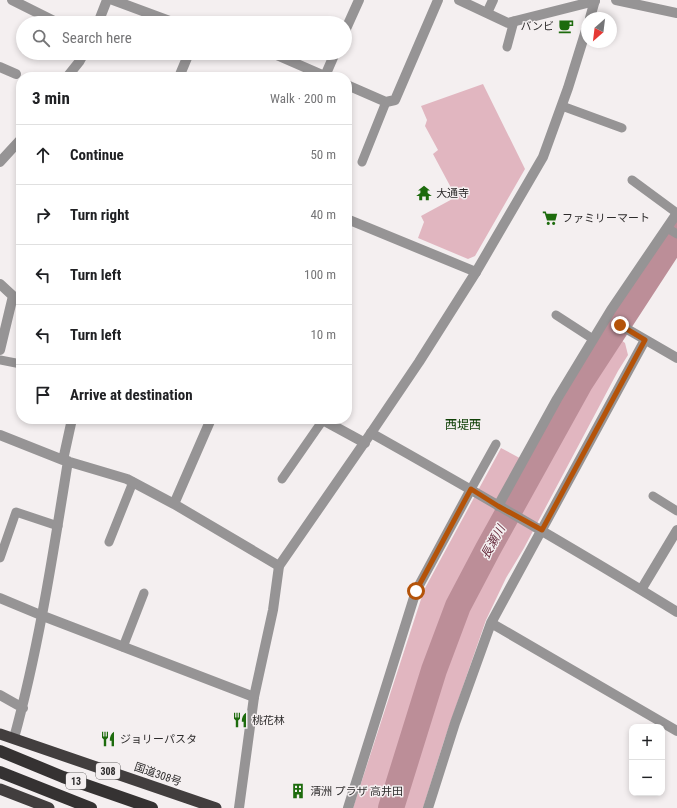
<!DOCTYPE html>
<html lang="en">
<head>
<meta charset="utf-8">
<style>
  body { margin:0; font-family:"Roboto Condensed","Noto Sans JP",sans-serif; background:#f2f2f2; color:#202124 }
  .controls { position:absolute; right:12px; bottom:12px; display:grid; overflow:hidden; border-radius:8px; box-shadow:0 2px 6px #0003 }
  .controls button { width:36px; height:36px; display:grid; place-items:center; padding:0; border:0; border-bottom:1px solid #e0e0e0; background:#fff; color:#202124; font:20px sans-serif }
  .compass { position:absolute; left:581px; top:12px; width:36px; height:36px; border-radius:50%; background:#fff; box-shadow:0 2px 6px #0003; rotate:208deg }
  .stop { position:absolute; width:12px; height:12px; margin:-9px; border:3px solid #b45309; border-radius:50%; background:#fff }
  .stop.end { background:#b45309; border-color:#fff; box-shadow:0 1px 4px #0008 }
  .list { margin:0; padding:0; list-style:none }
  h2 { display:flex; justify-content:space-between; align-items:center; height:52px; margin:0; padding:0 16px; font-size:17px }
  h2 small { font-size:13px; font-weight:400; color:#757577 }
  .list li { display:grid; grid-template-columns:26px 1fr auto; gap:12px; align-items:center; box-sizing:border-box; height:60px; padding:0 16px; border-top:1px solid #e0e0e0 }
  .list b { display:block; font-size:15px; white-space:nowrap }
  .list em { font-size:13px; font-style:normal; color:#757577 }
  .icon { flex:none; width:22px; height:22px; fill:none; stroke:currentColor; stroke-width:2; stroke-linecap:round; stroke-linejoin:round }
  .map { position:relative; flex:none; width:677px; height:808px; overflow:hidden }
  .search { position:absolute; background:#fff; box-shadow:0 2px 6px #0003; left:16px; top:16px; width:336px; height:44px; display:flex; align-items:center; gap:10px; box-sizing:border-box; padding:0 14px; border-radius:22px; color:#757577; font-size:15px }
  .panel { position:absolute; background:#fff; box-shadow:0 2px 6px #0003; left:16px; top:72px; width:336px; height:352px; border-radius:16px }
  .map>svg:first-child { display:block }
</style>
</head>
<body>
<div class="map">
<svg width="677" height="808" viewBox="0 0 677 808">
  <rect width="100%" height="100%" fill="#f4eff0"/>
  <!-- green -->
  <path fill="#e1b6c0" d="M483,84L525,169L475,256L468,259L418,238L424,222L421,216L456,197L433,154L438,150L425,126L427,120L421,106Z
    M609,331L625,343L628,355L618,371L524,548L506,578L486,620L444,741L423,808H353L424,590L501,448L527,462L585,366Z"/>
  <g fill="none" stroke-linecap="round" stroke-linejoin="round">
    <!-- river -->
    <path stroke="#bc8e98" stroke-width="26" d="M391,808L434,670L458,606L488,549L580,383L677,234"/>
    <!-- service -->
    <path stroke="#969495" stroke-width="9" d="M507,47L514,21
      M562,106L622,128
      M362,162L386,102
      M632,180L677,213
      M667,228L677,234
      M556,315L593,339
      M0,360L21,364
      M282,479L323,420
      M471,489L496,444
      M653,496L677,511
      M109,542L133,482
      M0,558L16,512L58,526
      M123,647L144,593"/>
    <!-- minor -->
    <path stroke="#969495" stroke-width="10" d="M12,0L58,23
      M113,0L175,23
      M459,0L508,23L595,1
      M616,0L677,13
      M487,13L493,0
      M98,23L107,0
      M345,31L359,0
      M272,53L327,77
      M0,67L16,74
      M325,76L335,53
      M67,77L79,62L84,53
      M179,77L189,53
      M347,85L386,102L395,100L438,0
      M0,162L21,139
      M347,219L476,272
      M0,284L13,296L21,299
      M620,325L677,358
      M0,350L13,296
      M321,419L365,443
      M371,433C474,491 577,550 677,612
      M0,435L63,460L127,479L174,504L279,566
      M63,460L72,419
      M174,504L211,419
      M498,506L557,399L611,310L677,213
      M641,590L677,530
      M0,598L43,616L254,697
      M491,623L677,731
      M0,695L23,708
      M14,738C39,647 53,554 68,461
      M348,808L416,591L471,489
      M428,808L455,723L491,623L645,340"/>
    <!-- tertiary -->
    <path stroke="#969495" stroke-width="10" d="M590,18L595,0
      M239,808L254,697L273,610L279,566L371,433L419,362L476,272L543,157L568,88L587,27"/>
    <!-- trunk -->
    <path stroke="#423e3e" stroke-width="11" d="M0,734L216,808
      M0,789L49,808"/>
    <!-- motorway -->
    <path stroke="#353232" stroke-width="12" d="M0,751L63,777L152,808
      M0,772L91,808"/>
  </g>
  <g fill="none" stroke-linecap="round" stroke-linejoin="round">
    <!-- route -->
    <path stroke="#b45309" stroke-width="5" d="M416,591L471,489L498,506L542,530L645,340L620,325"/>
  </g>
  <!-- icons -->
  <defs>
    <g id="cafe-bare" transform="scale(1.2)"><path d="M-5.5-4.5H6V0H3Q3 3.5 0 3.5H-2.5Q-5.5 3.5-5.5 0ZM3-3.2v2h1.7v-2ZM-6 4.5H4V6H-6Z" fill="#1d6b0d" stroke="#f4eff0" stroke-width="2.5" paint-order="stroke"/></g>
    <g id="temple-bare" transform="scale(1.2)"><path d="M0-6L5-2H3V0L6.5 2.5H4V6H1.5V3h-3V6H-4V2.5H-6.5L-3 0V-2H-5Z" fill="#1d6b0d" stroke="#f4eff0" stroke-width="2.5" paint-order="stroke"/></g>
    <g id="supermarket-bare" transform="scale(1.2)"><path d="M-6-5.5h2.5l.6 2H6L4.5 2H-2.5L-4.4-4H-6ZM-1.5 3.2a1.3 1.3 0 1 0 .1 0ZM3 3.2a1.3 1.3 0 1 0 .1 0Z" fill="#1d6b0d" stroke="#f4eff0" stroke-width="2.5" paint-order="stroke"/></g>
    <g id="restaurant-bare" transform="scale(1.2)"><path d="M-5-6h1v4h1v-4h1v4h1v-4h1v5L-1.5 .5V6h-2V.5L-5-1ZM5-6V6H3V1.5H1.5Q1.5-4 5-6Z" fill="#1d6b0d" stroke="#f4eff0" stroke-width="2.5" paint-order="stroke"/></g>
    <g id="building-bare" transform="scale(1.2)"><path d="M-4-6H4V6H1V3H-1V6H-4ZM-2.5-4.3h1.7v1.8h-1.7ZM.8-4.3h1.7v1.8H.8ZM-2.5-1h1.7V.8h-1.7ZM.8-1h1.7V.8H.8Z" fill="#1d6b0d" stroke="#f4eff0" stroke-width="2.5" paint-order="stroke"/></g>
  </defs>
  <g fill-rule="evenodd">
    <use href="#cafe-bare" x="566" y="26"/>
    <use href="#temple-bare" x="424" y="193"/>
    <use href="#supermarket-bare" x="550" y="218"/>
    <use href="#restaurant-bare" x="240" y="720"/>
    <use href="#restaurant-bare" x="108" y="739"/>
    <use href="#building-bare" x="298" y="791"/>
  </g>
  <g text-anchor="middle" stroke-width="3" stroke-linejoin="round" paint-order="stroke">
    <!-- shield labels -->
    <g fill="#f4eff0" stroke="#696666" stroke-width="1">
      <rect x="96" y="763" width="24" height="16" rx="3"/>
      <rect x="66" y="773" width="20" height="16" rx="3"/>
    </g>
    <g font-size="10" font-weight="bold" fill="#2d2b2b">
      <text x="108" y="775">308</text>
      <text x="76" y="785">13</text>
    </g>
    <!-- poi labels -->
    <g font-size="11" fill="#2d2b2b" stroke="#f4eff0" text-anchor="start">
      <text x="554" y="30" text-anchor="end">バンビ</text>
      <text x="436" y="197">大通寺</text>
      <text x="562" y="222">ファミリーマート</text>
      <text x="252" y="724">桃花林</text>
      <text x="120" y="743">ジョリーパスタ</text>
      <text x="310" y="795">清洲 プラザ 高井田</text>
    </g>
    <!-- street labels -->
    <g font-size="11" fill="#2d2b2b" stroke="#f4eff0">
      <text transform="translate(158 774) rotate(19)" y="4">国道308号</text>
    </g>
    <!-- neighbourhood labels -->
    <g font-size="12" fill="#114208" stroke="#f4eff0">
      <text x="463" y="429">西堤西</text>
    </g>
    <!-- water labels -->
    <g font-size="12" font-style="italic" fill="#682d3e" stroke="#f4eff0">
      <text transform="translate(493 542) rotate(-61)" y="4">長瀬川</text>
    </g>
  </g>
</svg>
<div class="controls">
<button>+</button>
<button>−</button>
</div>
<svg class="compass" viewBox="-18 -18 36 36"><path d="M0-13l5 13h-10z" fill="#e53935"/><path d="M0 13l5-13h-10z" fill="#757577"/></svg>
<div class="stop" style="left:416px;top:591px"></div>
<div class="stop end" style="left:620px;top:325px"></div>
<div class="search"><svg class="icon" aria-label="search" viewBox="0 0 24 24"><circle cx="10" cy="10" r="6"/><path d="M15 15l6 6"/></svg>Search here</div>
<section class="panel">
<h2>3 min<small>Walk · 200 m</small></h2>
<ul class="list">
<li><svg class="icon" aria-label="ahead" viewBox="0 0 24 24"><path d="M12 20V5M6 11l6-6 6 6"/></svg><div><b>Continue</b></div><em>50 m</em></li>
<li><svg class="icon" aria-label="right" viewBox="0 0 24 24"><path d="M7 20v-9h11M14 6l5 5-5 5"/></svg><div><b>Turn right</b></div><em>40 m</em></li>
<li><svg class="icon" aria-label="left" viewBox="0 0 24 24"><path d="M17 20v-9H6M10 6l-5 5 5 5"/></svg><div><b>Turn left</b></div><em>100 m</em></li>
<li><svg class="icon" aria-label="left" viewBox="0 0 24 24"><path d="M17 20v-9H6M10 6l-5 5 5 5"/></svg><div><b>Turn left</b></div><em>10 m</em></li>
<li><svg class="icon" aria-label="arrive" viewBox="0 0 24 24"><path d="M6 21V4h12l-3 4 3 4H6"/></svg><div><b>Arrive at destination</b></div></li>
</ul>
</section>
</div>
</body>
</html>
